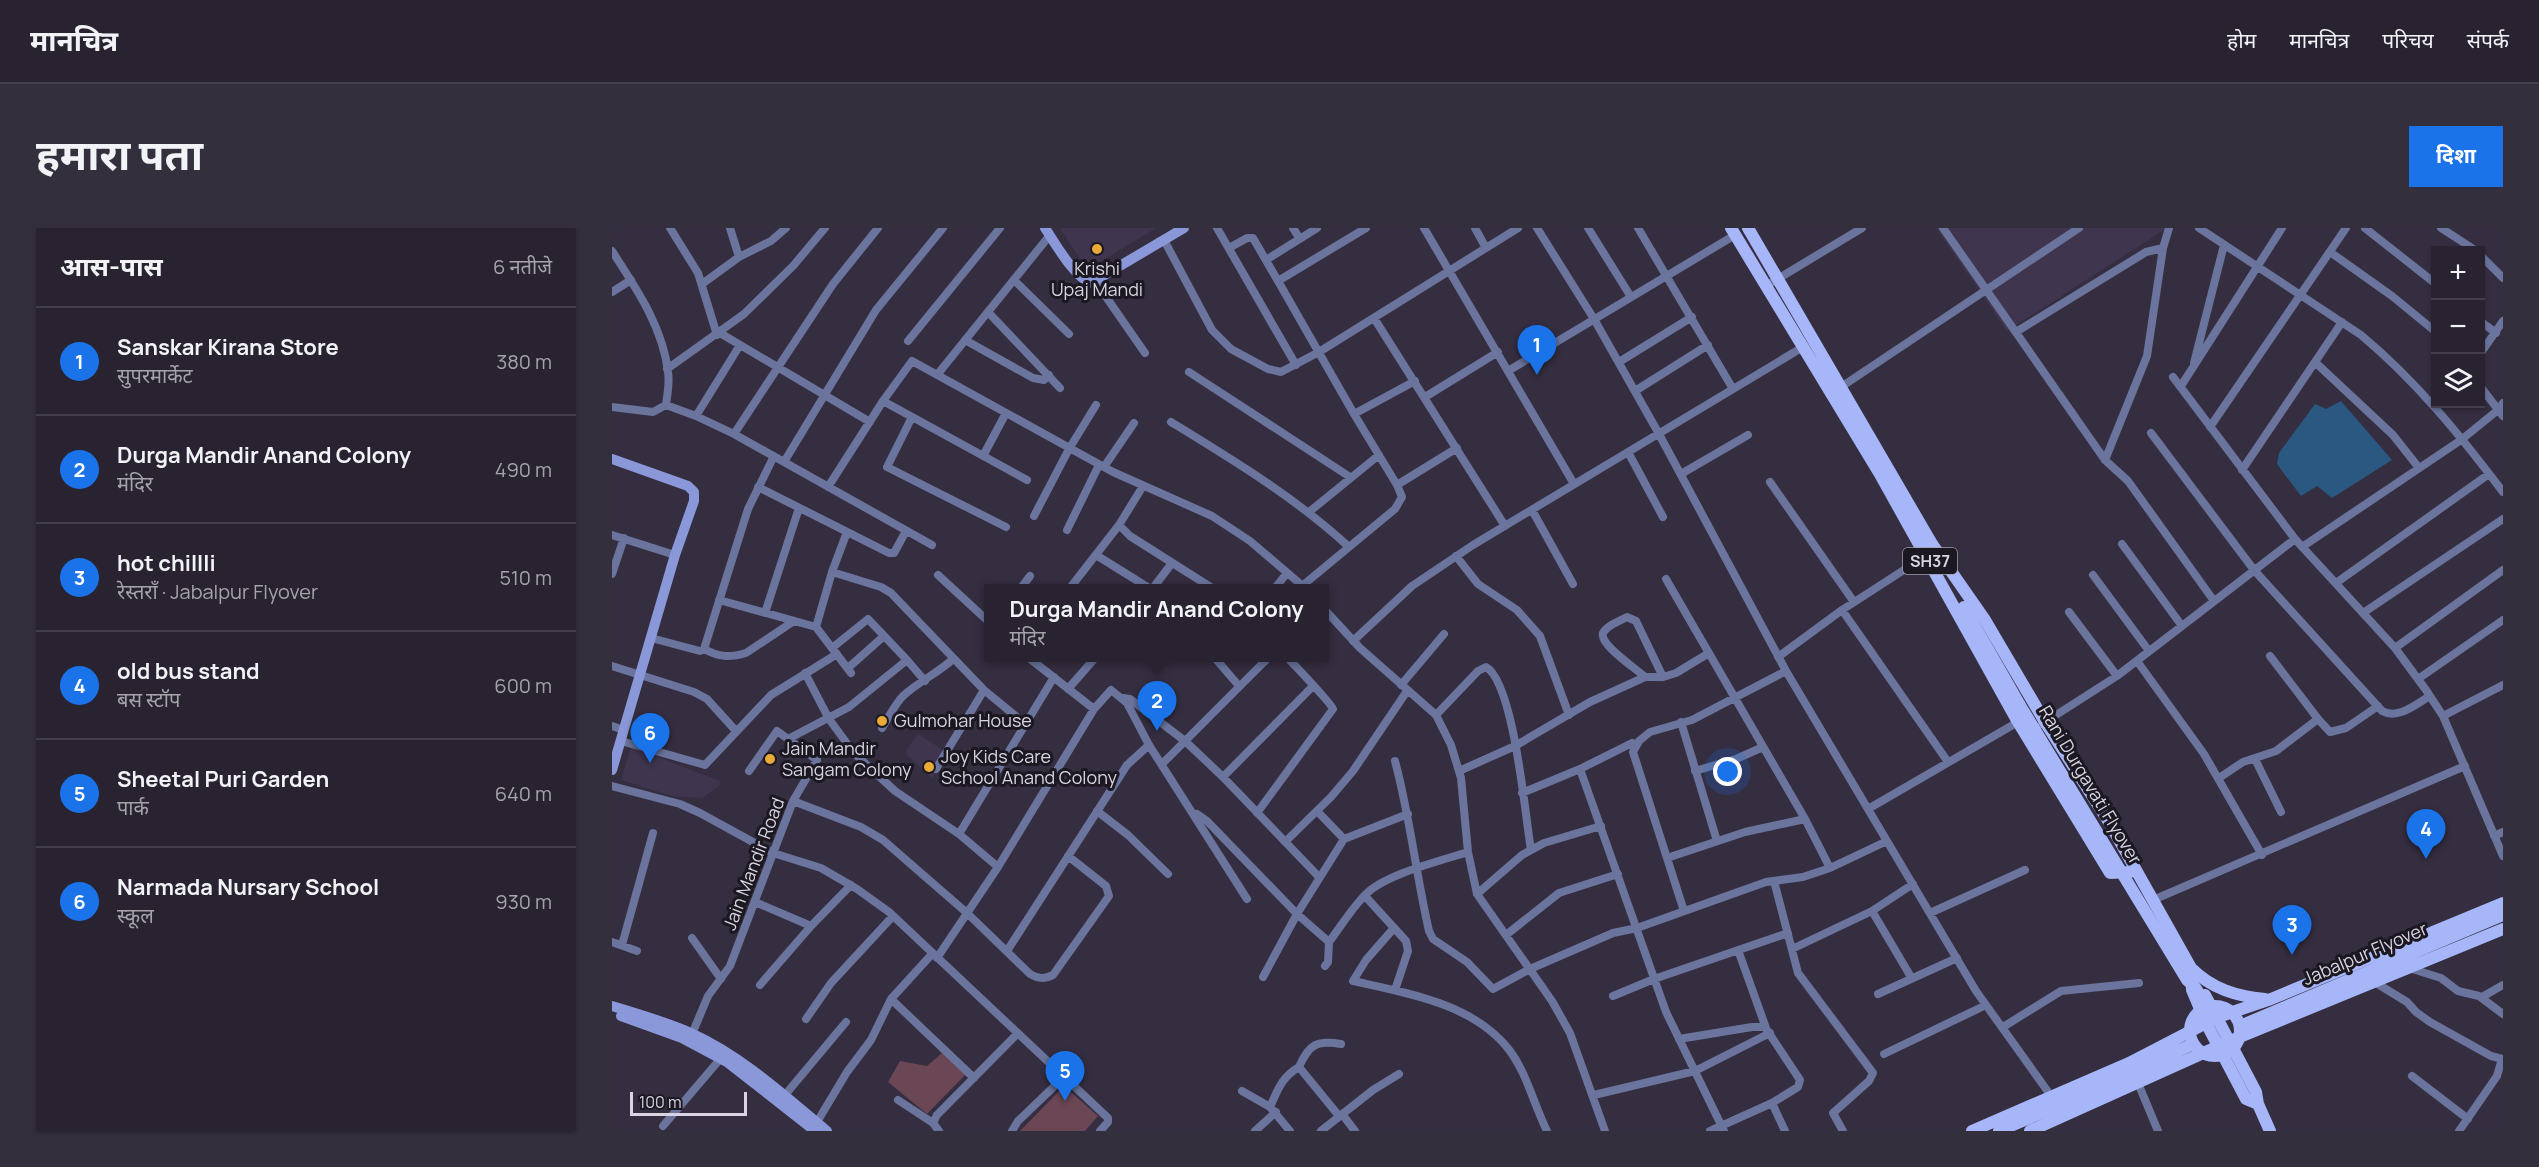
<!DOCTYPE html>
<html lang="hi">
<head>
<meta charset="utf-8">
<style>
  body { margin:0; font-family:Manrope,"Noto Sans Devanagari",sans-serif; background:#342f3d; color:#f1f3f6 }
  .controls { position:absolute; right:18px; top:18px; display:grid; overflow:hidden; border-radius:0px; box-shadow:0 2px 4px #0004 }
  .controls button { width:54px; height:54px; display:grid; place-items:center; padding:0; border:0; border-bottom:2px solid #443f4d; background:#282231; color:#f1f3f6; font:30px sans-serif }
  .scale { position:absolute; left:18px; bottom:15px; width:117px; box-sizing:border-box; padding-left:6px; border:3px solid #d9d4e1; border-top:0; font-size:16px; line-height:21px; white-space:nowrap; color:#d9d4e1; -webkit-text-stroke:4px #1b1821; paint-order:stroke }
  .you { position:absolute; left:1116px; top:544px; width:21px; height:21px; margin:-15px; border:4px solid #fff; border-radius:50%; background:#1a73e8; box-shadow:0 0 0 9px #1a73e833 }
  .badge { display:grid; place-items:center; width:39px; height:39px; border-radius:50%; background:#1a73e8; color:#fff; font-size:20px; font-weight:700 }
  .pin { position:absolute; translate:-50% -50px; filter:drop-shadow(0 2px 3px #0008) }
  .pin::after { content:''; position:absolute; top:32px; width:21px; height:18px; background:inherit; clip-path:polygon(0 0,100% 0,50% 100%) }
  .popup { position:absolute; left:372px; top:356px; width:345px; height:78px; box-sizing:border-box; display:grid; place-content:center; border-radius:0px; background:#282231; filter:drop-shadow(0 2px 4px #0005); font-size:20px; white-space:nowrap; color:#a5a4ab }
  .popup b { font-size:22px; color:#f1f3f6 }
  .popup::after { content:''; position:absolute; left:50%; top:100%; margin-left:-12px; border:12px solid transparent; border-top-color:#282231 }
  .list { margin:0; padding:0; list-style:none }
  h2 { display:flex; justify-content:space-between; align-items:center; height:78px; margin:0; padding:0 24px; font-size:26px }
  h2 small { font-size:20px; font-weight:400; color:#a5a4ab }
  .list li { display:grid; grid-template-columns:39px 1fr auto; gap:18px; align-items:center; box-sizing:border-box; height:108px; padding:0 24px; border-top:2px solid #443f4d }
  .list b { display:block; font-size:22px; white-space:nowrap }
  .list p { margin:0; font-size:20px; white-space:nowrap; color:#a5a4ab }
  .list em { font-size:20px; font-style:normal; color:#a5a4ab }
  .icon { flex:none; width:33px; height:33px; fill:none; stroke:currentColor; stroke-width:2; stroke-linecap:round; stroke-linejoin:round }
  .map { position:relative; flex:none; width:1891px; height:903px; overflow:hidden; border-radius:0px }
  header { display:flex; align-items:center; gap:36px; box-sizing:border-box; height:84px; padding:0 30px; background:#282231; border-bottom:2px solid #443f4d }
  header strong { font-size:28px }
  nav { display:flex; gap:33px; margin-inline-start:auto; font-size:21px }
  .intro { display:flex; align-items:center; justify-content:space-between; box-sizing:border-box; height:144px; padding:0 36px }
  h1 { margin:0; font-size:42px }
  .button { padding:15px 27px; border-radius:0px; background:#1a73e8; color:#fff; font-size:21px; font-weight:700 }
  main { display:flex; gap:36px; padding:0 36px }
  aside { flex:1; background:#282231; border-radius:0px; box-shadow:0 2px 4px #0004 }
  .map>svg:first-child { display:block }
</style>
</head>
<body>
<header>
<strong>मानचित्र</strong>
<nav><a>होम</a><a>मानचित्र</a><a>परिचय</a><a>संपर्क</a></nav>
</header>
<div class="intro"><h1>हमारा पता</h1><a class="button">दिशा</a></div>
<main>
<aside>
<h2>आस-पास<small>6 नतीजे</small></h2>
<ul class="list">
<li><span class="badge">1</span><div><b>Sanskar Kirana Store</b><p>सुपरमार्केट</p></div><em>380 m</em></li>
<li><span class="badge">2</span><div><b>Durga Mandir Anand Colony</b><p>मंदिर</p></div><em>490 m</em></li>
<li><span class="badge">3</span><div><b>hot chillli</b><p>रेस्तराँ · Jabalpur Flyover</p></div><em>510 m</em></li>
<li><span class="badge">4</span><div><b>old bus stand</b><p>बस स्टॉप</p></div><em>600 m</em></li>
<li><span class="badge">5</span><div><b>Sheetal Puri Garden</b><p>पार्क</p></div><em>640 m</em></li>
<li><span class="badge">6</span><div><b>Narmada Nursary School</b><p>स्कूल</p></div><em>930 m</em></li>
</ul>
</aside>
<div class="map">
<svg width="1891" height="903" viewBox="0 0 1891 903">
  <rect width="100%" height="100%" fill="#352e41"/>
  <!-- built -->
  <path fill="#3f354f" d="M448,0H544L475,42Z
    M1324,0H1555L1395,103Z
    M306,506L336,525L320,550L295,527V521Z
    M19,519L108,553V557L90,570L60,568L9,552Z"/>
  <!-- green -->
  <path fill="#6b4654" d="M330,825L354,846L315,886L276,854L288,833L315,838Z
    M452,858L486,888L473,903H408Z"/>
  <!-- water -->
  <path fill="#2a5880" d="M1729,173L1780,232L1720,270L1705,258L1689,268L1665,236L1667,225L1703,176L1714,181Z"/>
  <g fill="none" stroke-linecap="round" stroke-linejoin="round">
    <!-- street -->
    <path stroke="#6a749d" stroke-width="8" d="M58,0L86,45L105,107
      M118,0L127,29
      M605,0L684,137
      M681,0L688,11
      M754,0L666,53L742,186L785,257L845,220
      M812,0L962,256
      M863,0L874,20
      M925,0L982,91L1047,206L1174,443L1364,763L1439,868
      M976,0L1019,69
      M1026,0L1121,161
      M1331,0L1493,232L1516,253L1602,373
      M1587,0L1749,107C1804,153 1848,207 1891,264
      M1753,0L1824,56
      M1829,0L1863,22
      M552,12L600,102L619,121L656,141L669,144L707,124L906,0
      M617,20L635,10H641L666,53
      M0,23C24,60 51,99 56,144C58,155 55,167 54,177L41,184L0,179
      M1718,24L1780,68L1824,104
      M1868,27L1891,50
      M654,32L705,0
      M402,52L457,106
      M483,53L533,125
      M90,56L127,29L159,13L174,0
      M1154,58L1250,0
      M0,64L19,52
      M376,84L448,160
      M762,90L893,298
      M1868,93L1884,105
      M1404,104L1534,24L1551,20
      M108,105L258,194
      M353,112L421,150L432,152L437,147
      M296,113L388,0
      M1868,126L1891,93
      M1007,134L1080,89
      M1582,135L1612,17
      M1704,135L1781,207L1807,240
      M55,141L132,86L181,38L213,0
      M896,143L1123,7
      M577,144L738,249
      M325,147L438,7
      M1561,149L1683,311L1783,420L1814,462L1831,488L1891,628
      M1569,158L1670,0
      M1868,158L1891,188
      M1226,161L1467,0
      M1023,163L1096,117
      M813,169L886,124
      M271,173L415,252
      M54,177L84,188L122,206L320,317
      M742,186L803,153
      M84,188L128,117
      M300,189L275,239L394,299
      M559,194C621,232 684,270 737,319
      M1598,199L1734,0
      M1539,205L1642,342L1770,483C1786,492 1804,476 1818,468
      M122,206L221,56L266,0
      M1016,224L1051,289
      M371,228L394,185
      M1493,232L1535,128L1551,20L1557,0
      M172,234L264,82L331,0
      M492,239L522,195
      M1630,242L1730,94
      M1069,246L1136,207
      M1158,254L1242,374
      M146,259L277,325H282L294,303
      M216,259L271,173L300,133L501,244L600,288L638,313L693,360
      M920,282L961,356
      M697,284L767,227
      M422,288L457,221L484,177
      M507,297L518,308L600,360
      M455,302L487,237
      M0,307L63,327
      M1510,316L1570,398
      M1690,319L1849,212L1886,182L1891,175
      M484,327L537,360
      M844,328L866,356L905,382L928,408L957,487
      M220,344L269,359L279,365L372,462L412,495
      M0,346L12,310
      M326,347L377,394
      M1481,347L1537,423
      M1054,351L1193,591L1218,640
      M1724,355L1877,246
      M690,358L783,281L790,269L785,257
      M409,360L418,348
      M458,360L507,297L531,258
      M541,360L560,335
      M663,360L675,345
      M107,372L204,399L239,445
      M713,382L748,420L824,487L839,517L849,550L856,624L865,666L940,773L958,805L993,903
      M1230,382L1336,534
      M1457,384L1505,448
      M153,385L187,280
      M1751,385L1891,291
      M204,399L220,344L235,304
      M39,410L88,423L92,421L136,281L162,228
      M741,413L800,358L861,317L1191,119
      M220,420L256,391L295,432
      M1783,420L1891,342
      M92,421C107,429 117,430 134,425L182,393
      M1658,428L1706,491L1718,504L1734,500L1766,478
      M1166,429L1230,382L1315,327
      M417,430L482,481
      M603,430L627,458
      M1525,433L1592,526L1650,627
      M549,434L552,430
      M0,438L82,464L95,471L124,503
      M236,440L272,408
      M193,445L217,491L242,525L283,563L347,606L386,639
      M1033,449C1025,441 987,417 991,405C995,397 1008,393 1015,389L1024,393L1051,449
      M1806,451L1891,392
      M789,457L832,406
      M456,461L483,430
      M511,470L518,471L573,513L611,549L707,649
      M824,487L866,443L874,439C902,455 913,587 919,622
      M1831,488L1891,457
      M1069,494L1105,613
      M1430,496L1505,448L1683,311
      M0,498L12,502
      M270,500C277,489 283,476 291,468C306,454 326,445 341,431
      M176,511L237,479L295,432L313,453
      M9,513L93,537L159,467L225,426
      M1643,531L1669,584
      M783,533C798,589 804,646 817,703L821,711L855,734L881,761L918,741L1001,705L1025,700L1154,654L1191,649L1218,640L1275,613
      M550,536L656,430
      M324,541L372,462
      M968,541L1054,784L1112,903
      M847,543L903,518L978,474L1033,449H1051L1064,445L1097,425
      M1083,543L1124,531L1151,519
      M611,549L700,459
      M1607,550L1631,534L1664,523L1706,491
      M0,558L68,576L88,585L161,625L209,640L245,661L277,684L496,890V894L488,903
      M910,565L968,541L1020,515
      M181,573L249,599L271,612L355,685L418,746C427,751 432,751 441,747L497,668L494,658L456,628
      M1256,581L1406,494
      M485,583L516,607L556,646
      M705,583L732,611
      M645,585L721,481C720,476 683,438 676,430
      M585,586L595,593L685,686L717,714C729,698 740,680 754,666C774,646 828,633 856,624
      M347,606L442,449
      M1882,608L1891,604
      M673,614L719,569L741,543L795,463
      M1055,630L1133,604L1193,591
      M1162,653L1186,745L1261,845L1257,853L1221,885L1231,903
      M865,666L910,627L932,615L989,598
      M753,668L794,713L796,723L783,762
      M1541,672L1853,538
      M143,674L199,698L239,657
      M1072,683L1021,524L1027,513L1038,504L1080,492L1174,443
      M1260,683L1299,749
      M1318,685L1413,642
      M782,700L754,732L741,753C795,765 863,776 898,823C915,846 922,877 935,903
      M894,707L947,665L1006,646
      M80,710L109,751
      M0,714L25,723
      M10,717L41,605
      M1180,721L1260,683L1301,656
      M1126,722L1154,800
      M395,723L515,537L537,517
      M320,726L279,771L362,850
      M325,730L386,639L482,481L499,462L515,475L537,517L635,671
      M713,738L716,734L717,714
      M1797,740L1829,750L1846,763L1867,768L1891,786
      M651,749L685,686L732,611L796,586
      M1764,755L1795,774L1804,784L1818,794L1879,828L1891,831
      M148,757L199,698
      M1266,766L1345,730
      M1001,768L1042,751L1176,705
      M1870,769L1891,757
      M194,791L219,755L281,688
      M1391,799L1449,763L1527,755
      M80,806L96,768L118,738L181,573L205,532L165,503L137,543
      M1067,811L1140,799H1153L1188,852L1186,859L1160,875L1098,903
      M1272,826L1374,777
      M687,839L727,888
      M1800,848L1856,891
      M1526,855L1546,903
      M630,863L658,879L678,903
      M173,867L234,794
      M982,867L1083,843L1158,805
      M286,872L321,895
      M1160,875L1173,903
      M658,879C666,861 670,849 687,839C697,816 705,812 729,816
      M730,886L743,903
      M205,894L235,844L259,812L279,771
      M51,898L109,830
      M327,903L321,895L325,887L406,805
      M400,903L406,893L452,849
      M643,903L664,884
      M709,903L761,862L787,846
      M1847,903L1885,848L1890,831"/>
    <!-- secondary -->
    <path stroke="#8a98d9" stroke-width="10" d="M433,0C443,15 462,49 479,55L572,0
      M0,231L76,258L82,264V273L63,327L0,542
      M0,778C27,786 54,794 79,805C130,828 173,868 215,903
      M9,788L70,810L115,834L203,903"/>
    <!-- primary -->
    <path stroke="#a6b6f9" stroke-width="12" d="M1119,0L1269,248L1406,494L1498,645L1518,644
      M1136,0L1320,316L1373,392L1433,494L1497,594L1579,740L1580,762L1594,795L1634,871L1646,876
      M1579,740C1600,761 1624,768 1653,771
      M1593,767L1644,864L1646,876L1658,903
      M1628,798L1891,687
      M1360,903L1517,835L1606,789L1659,771L1891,675
      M1387,903L1501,854L1581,816
      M1418,903L1618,813L1891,701"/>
    <!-- primary-bridge -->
    <path stroke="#a6b6f9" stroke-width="12" d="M1352,379L1409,479L1575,752L1583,759L1595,779
      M1578 803a25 25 0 1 1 50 0a25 25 0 1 1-50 0Z"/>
  </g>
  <!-- markers -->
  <g fill="#e9aa38" stroke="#1b1821" stroke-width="2">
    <circle cx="485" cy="21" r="6"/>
    <circle cx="270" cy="493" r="6"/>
    <circle cx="158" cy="531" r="6"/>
    <circle cx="317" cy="539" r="6"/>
  </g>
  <g text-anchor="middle" stroke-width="6" stroke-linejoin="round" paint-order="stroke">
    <!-- shield labels -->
    <rect fill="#1b1821" stroke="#a09ca7" stroke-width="1.5" x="1291" y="320" width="54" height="26" rx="4.5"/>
    <g font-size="16" font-weight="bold" fill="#d9d4e1">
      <text x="1318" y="339">SH37</text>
    </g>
    <!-- poi labels -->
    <g font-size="18" fill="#d9d4e1" stroke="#1b1821" text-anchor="start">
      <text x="485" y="47" text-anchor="middle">Krishi<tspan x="485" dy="21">Upaj Mandi</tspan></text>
      <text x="282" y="499">Gulmohar House</text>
      <text x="170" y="527">Jain Mandir<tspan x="170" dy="21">Sangam Colony</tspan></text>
      <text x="329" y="535">Joy Kids Care<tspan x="329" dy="21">School Anand Colony</tspan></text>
    </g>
    <!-- street labels -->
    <g font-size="18" fill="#d9d4e1" stroke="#1b1821">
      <text transform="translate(1478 557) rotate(59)" y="6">Rani Durgavati Flyover</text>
      <text transform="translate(142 636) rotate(-69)" y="6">Jain Mandir Road</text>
      <text transform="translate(1753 726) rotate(-23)" y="6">Jabalpur Flyover</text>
    </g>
  </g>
</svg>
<div class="controls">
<button>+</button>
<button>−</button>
<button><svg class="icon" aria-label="layers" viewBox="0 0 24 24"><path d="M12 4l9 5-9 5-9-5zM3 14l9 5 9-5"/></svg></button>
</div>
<div class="scale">100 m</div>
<div class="you"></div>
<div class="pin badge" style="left:925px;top:147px">1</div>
<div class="pin badge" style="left:545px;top:503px">2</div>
<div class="popup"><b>Durga Mandir Anand Colony</b>मंदिर</div>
<div class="pin badge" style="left:1680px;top:727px">3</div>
<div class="pin badge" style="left:1814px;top:631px">4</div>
<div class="pin badge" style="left:453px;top:873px">5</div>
<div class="pin badge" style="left:38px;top:535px">6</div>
</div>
</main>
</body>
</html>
